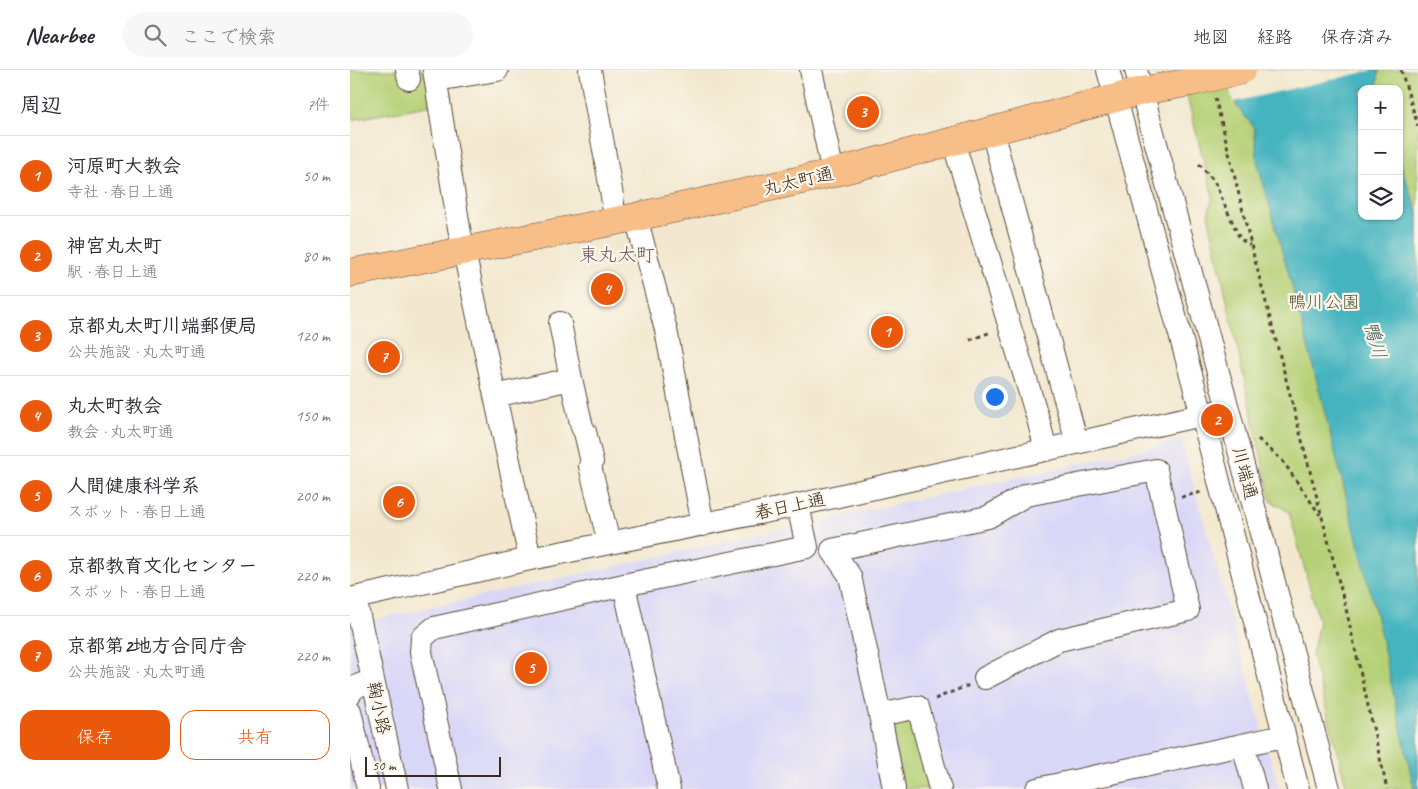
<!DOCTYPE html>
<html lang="ja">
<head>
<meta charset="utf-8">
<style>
  body { margin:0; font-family:Caveat,"Klee One",sans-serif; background:#f7f7f7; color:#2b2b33 }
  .controls { position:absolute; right:15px; top:15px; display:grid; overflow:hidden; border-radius:10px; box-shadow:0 1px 4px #0004 }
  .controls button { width:45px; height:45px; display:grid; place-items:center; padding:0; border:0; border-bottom:1px solid #e1e1e2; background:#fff; color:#2b2b33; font:25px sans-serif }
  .scale { position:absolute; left:15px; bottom:12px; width:136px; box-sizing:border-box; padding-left:5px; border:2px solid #3b2a1e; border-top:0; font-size:14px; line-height:18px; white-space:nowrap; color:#3b2a1e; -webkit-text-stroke:4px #fbf7ec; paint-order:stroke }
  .you { position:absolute; left:644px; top:326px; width:18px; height:18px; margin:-12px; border:4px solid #fff; border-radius:50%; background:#1a73e8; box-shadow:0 0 0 8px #1a73e833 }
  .badge { display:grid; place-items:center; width:32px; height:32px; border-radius:50%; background:#ea580c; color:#fff; font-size:16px; font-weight:700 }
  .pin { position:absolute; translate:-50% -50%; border:2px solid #fff; box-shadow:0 1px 5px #0006 }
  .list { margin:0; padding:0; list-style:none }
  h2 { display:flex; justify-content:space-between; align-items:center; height:65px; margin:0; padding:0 20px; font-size:21px }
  h2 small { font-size:16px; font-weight:400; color:#7c7c81 }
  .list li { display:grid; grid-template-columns:32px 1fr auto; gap:15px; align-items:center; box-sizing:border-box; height:80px; padding:0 20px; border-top:1px solid #e1e1e2 }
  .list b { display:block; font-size:19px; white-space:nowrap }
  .list p { margin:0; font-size:16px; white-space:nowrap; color:#7c7c81 }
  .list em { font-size:16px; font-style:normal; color:#7c7c81 }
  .actions { display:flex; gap:10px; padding:15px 20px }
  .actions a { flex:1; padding:11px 0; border:1px solid #ea580c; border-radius:15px; text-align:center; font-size:18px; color:#ea580c }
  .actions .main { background:#ea580c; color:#fff }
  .icon { flex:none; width:28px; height:28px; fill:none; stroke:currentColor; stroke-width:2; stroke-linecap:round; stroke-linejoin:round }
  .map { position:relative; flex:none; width:1068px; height:719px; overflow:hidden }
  header { display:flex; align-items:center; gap:30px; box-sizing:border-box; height:70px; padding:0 25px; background:#fff; border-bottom:1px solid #e1e1e2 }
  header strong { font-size:24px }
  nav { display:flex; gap:28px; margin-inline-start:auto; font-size:18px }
  .search { width:350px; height:45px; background:#f7f7f7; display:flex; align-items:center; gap:12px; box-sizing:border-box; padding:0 18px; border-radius:28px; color:#7c7c81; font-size:19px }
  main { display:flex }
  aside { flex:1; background:#fff }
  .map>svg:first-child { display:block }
</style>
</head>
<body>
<header>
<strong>Nearbee</strong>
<div class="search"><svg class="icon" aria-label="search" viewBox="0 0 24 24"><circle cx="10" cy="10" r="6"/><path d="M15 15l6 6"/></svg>ここで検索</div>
<nav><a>地図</a><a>経路</a><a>保存済み</a></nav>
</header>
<main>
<aside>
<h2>周辺<small>7件</small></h2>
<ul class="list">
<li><span class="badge">1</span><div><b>河原町大教会</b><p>寺社 · 春日上通</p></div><em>50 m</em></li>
<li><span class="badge">2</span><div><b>神宮丸太町</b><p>駅 · 春日上通</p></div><em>80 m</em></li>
<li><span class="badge">3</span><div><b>京都丸太町川端郵便局</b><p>公共施設 · 丸太町通</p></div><em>120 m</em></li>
<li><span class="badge">4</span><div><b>丸太町教会</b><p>教会 · 丸太町通</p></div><em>150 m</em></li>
<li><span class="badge">5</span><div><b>人間健康科学系</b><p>スポット · 春日上通</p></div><em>200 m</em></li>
<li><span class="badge">6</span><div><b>京都教育文化センター</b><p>スポット · 春日上通</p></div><em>220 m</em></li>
<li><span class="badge">7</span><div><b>京都第2地方合同庁舎</b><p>公共施設 · 丸太町通</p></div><em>220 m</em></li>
</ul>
<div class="actions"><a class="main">保存</a><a>共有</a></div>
</aside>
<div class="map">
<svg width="1068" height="719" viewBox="0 0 1068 719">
  <rect width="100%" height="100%" fill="#fbf7ec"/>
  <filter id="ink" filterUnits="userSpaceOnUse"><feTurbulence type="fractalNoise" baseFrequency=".02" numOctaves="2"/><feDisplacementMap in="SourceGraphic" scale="10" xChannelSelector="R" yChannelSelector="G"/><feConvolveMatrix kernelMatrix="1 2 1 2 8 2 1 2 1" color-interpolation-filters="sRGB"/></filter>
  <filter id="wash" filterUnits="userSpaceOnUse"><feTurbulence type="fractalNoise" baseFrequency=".0096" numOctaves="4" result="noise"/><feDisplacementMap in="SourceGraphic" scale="20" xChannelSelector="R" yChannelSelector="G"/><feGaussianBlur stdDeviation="1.12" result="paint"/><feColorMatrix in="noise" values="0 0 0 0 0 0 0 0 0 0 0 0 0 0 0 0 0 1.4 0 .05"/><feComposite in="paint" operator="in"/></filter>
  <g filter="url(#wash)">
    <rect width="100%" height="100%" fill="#f3e8cf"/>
    <!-- built -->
    <path fill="#d9d7f8" d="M831,371L929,719H0V555Z"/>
    <!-- green -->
    <path fill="#b5d076" stroke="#787d4a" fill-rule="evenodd" d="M0,0H76L83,35L0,50Z
      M830,0H1068V719H997L962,585L969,551L939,442L921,431L858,144L863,127ZM1012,19H1049V146H1012Z
      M564,647L583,719H553L542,651Z"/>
    <!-- water -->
    <path fill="#45b4bf" stroke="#406f6e" d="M877,0H1029L1027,19H1012V146H1049V90L1068,143V719H1064L1026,544L952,253L908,94L904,57L887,37Z"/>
    <!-- pier -->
    <path fill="#f3e8cf" d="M875,0H1024L883,32Z"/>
  </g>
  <g filter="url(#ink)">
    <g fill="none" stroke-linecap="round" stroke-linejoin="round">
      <!-- minor casing -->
      <g stroke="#574639" stroke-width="24">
        <path id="minor" d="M57,0L59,9
          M84,0L109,158L180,489
          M240,0L262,126L265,151
          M461,0L483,103
          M758,0L852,345L948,719
          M786,0L878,339L979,719
          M86,10L147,0
          M642,61L727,373
          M603,71L688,349L696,380
          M286,147L316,260L353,455
          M210,253L221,309
          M145,326L221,309L232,357L235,362L242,392L240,396L259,473
          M274,515L319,719
          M5,528L47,719
          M0,529L180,489L448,435L878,339
          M0,624C4,615 14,613 23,611
          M0,641L18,719
          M530,645L544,719
          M893,675L905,719
          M101,719L71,582L72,568L84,558L274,515L457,477L448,435
          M590,719L568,637L530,645L500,506L482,480L638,447L676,425L806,400L838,540L709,570L635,608
          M687,719L934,666"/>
      </g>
      <!-- major casing -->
      <g stroke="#574639" stroke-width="29">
        <path id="major" d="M0,203L286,147L483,103L792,21L841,12"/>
      </g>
      <!-- path -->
      <path stroke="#574639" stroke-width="3" stroke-dasharray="4 4" stroke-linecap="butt" d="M1051,0L1068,56
        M865,28L874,62L901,175L997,543L1037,719
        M849,94L864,111L890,169L900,175
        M620,270L641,262
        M908,369L932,390L970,445
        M831,427L852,422
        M585,629L619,615"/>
      <!-- minor -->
      <use href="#minor" stroke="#fff" stroke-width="22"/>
      <!-- major -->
      <use href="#major" stroke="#f7be88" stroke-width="28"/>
      <!-- major-bridge casing -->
      <g stroke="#574639" stroke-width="29" stroke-linecap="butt">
        <path id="major-bridge" d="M841,12L892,0"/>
      </g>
      <!-- major-bridge -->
      <use href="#major-bridge" stroke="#f7be88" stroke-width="28"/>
    </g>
  </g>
  <g text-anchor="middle" stroke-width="4.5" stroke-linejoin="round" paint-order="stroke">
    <!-- street labels -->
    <g font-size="18" fill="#3b2a1e" stroke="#fbf7ec">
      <text transform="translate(448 111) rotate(-13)" y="6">丸太町通</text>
      <text transform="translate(895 403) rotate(75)" y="6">川端通</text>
      <text transform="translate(440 436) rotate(-12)" y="6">春日上通</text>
      <text transform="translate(29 638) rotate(78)" y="6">鞠小路</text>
    </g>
    <!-- park labels -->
    <g font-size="18" fill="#5a5434" stroke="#fbf7ec">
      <text x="974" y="238">鴨川公園</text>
    </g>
    <!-- neighbourhood labels -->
    <g font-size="19" fill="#70565d" stroke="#fbf7ec">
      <text x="267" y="191">東丸太町</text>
    </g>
    <!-- water labels -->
    <g font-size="19" font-style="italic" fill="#3e5a56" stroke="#fbf7ec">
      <text transform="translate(1026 270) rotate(75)" y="7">鴨川</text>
    </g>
  </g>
</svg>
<div class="controls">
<button>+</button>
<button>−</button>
<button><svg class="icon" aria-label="layers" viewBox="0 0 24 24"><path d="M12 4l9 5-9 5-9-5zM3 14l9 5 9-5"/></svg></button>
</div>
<div class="scale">50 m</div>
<div class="you"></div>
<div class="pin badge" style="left:537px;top:262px">1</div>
<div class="pin badge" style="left:867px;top:350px">2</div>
<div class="pin badge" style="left:513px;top:42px">3</div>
<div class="pin badge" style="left:257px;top:219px">4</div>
<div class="pin badge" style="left:181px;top:598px">5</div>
<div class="pin badge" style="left:49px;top:432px">6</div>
<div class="pin badge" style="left:34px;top:287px">7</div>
</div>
</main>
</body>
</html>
